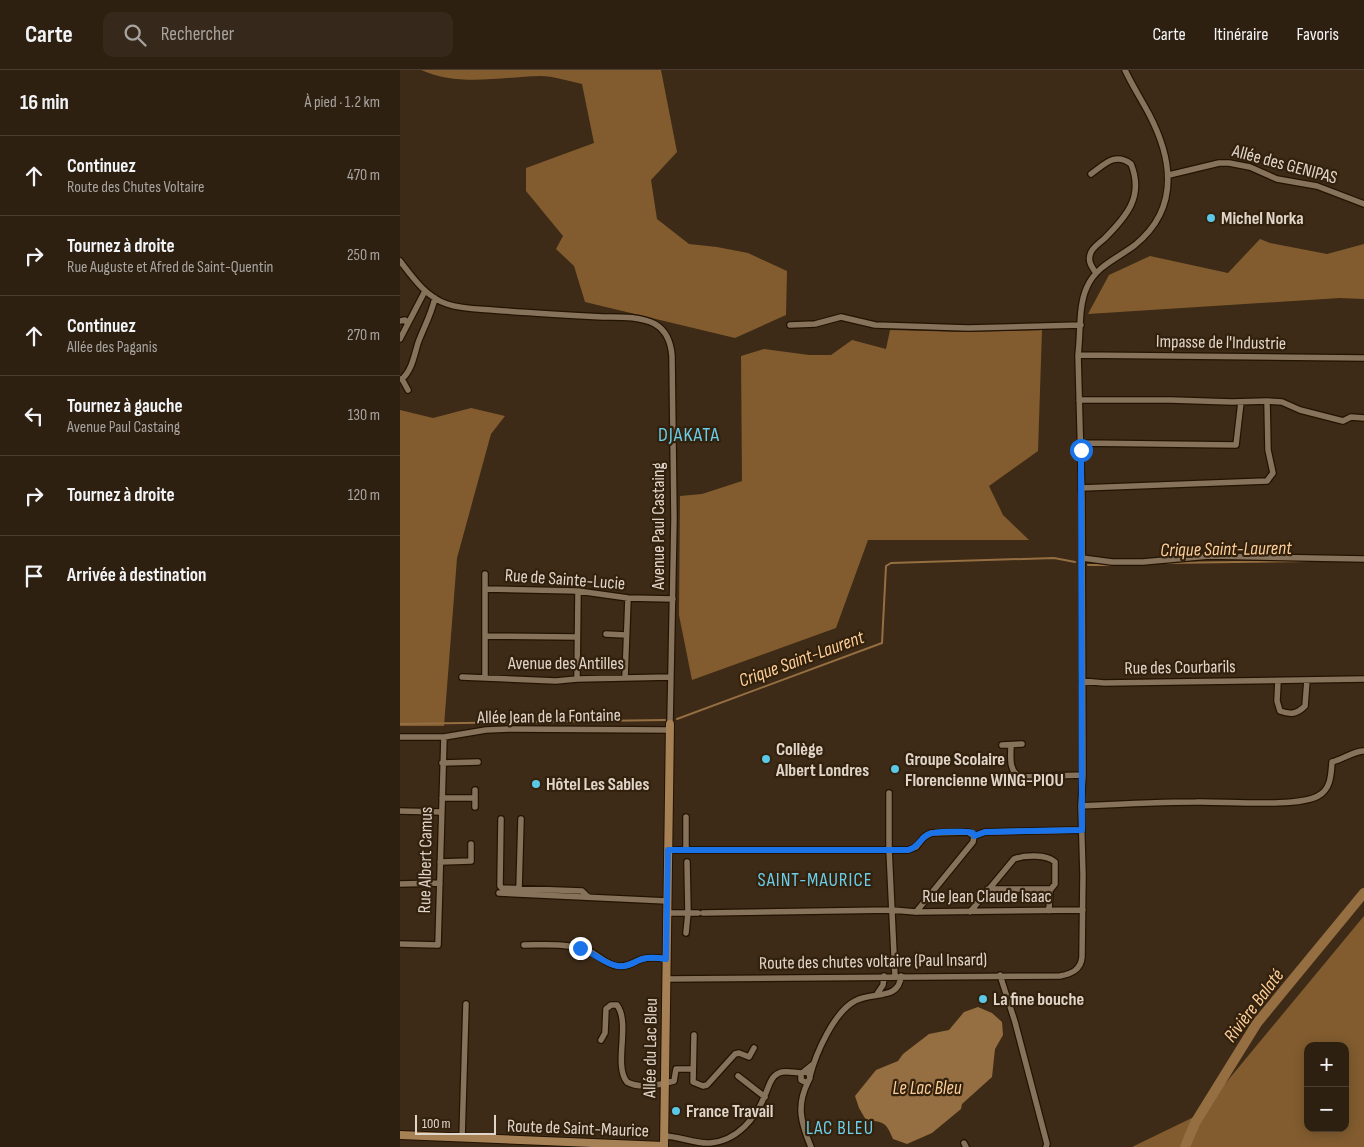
<!DOCTYPE html>
<html lang="fr">
<head>
<meta charset="utf-8">
<style>
  body { margin:0; font-family:"Sofia Sans Condensed",sans-serif; background:#36281a; color:#f1f3f6 }
  .controls { position:absolute; right:15px; bottom:15px; display:grid; overflow:hidden; border-radius:10px; box-shadow:0 2px 12px #0003 }
  .controls button { width:45px; height:45px; display:grid; place-items:center; padding:0; border:0; border-bottom:1px solid #493e31; background:#2e2011; color:#f1f3f6; font:25px sans-serif }
  .scale { position:absolute; left:15px; bottom:12px; width:81px; box-sizing:border-box; padding-left:5px; border:2px solid #e1d5c9; border-top:0; font-size:14px; line-height:18px; white-space:nowrap; color:#e1d5c9; -webkit-text-stroke:4px #32210d; paint-order:stroke }
  .stop { position:absolute; width:15px; height:15px; margin:-11px; border:4px solid #1a73e8; border-radius:50%; background:#fff }
  .stop.end { background:#1a73e8; border-color:#fff; box-shadow:0 1px 5px #0008 }
  .list { margin:0; padding:0; list-style:none }
  h2 { display:flex; justify-content:space-between; align-items:center; height:65px; margin:0; padding:0 20px; font-size:21px }
  h2 small { font-size:16px; font-weight:400; color:#a7a39f }
  .list li { display:grid; grid-template-columns:32px 1fr auto; gap:15px; align-items:center; box-sizing:border-box; height:80px; padding:0 20px; border-top:1px solid #493e31 }
  .list b { display:block; font-size:19px; white-space:nowrap }
  .list p { margin:0; font-size:16px; white-space:nowrap; color:#a7a39f }
  .list em { font-size:16px; font-style:normal; color:#a7a39f }
  .icon { flex:none; width:28px; height:28px; fill:none; stroke:currentColor; stroke-width:2; stroke-linecap:round; stroke-linejoin:round }
  .map { position:relative; flex:none; width:964px; height:1077px; overflow:hidden }
  header { display:flex; align-items:center; gap:30px; box-sizing:border-box; height:70px; padding:0 25px; background:#2e2011; border-bottom:1px solid #493e31 }
  header strong { font-size:24px }
  nav { display:flex; gap:28px; margin-inline-start:auto; font-size:18px }
  .search { width:350px; height:45px; background:#36281a; display:flex; align-items:center; gap:12px; box-sizing:border-box; padding:0 18px; border-radius:10px; color:#a7a39f; font-size:19px }
  main { display:flex }
  aside { flex:1; background:#2e2011 }
  .map>svg:first-child { display:block }
</style>
</head>
<body>
<header>
<strong>Carte</strong>
<div class="search"><svg class="icon" aria-label="search" viewBox="0 0 24 24"><circle cx="10" cy="10" r="6"/><path d="M15 15l6 6"/></svg>Rechercher</div>
<nav><a>Carte</a><a>Itinéraire</a><a>Favoris</a></nav>
</header>
<main>
<aside>
<h2>16 min<small>À pied · 1.2 km</small></h2>
<ul class="list">
<li><svg class="icon" aria-label="ahead" viewBox="0 0 24 24"><path d="M12 20V5M6 11l6-6 6 6"/></svg><div><b>Continuez</b><p>Route des Chutes Voltaire</p></div><em>470 m</em></li>
<li><svg class="icon" aria-label="right" viewBox="0 0 24 24"><path d="M7 20v-9h11M14 6l5 5-5 5"/></svg><div><b>Tournez à droite</b><p>Rue Auguste et Afred de Saint-Quentin</p></div><em>250 m</em></li>
<li><svg class="icon" aria-label="ahead" viewBox="0 0 24 24"><path d="M12 20V5M6 11l6-6 6 6"/></svg><div><b>Continuez</b><p>Allée des Paganis</p></div><em>270 m</em></li>
<li><svg class="icon" aria-label="left" viewBox="0 0 24 24"><path d="M17 20v-9H6M10 6l-5 5 5 5"/></svg><div><b>Tournez à gauche</b><p>Avenue Paul Castaing</p></div><em>130 m</em></li>
<li><svg class="icon" aria-label="right" viewBox="0 0 24 24"><path d="M7 20v-9h11M14 6l5 5-5 5"/></svg><div><b>Tournez à droite</b></div><em>120 m</em></li>
<li><svg class="icon" aria-label="arrive" viewBox="0 0 24 24"><path d="M6 21V4h12l-3 4 3 4H6"/></svg><div><b>Arrivée à destination</b></div></li>
</ul>
</aside>
<div class="map">
<svg width="964" height="1077" viewBox="0 0 964 1077">
  <rect width="100%" height="100%" fill="#3d2b17"/>
  <!-- forest -->
  <path fill="#825c2f" fill-rule="evenodd" d="M21,0H261L277,82L251,110L257,149L289,174L317,177L348,183L387,201L386,245L335,268L185,232L174,196L156,179L163,166L126,121V98L194,73L182,14C169,11 153,6 140,6C100,7 59,17 21,0Z
    M860,169L870,173L927,184L964,174V229L940,228L688,244L709,205L750,186L828,203Z
    M490,260L565,262L642,260L638,381L589,416L603,445L629,470H468L436,558L292,610L279,545L280,426L302,424L342,411L341,286L364,279L409,285H431L452,270L486,279Z
    M71,338L105,346L91,364L57,488L44,656H0V340L33,348Z
    M964,846V1077H732L800,1044ZM908,976H945V1058H908Z"/>
  <!-- water -->
  <path fill="#956e41" d="M578,937L592,943L602,952L603,965L595,979L592,1007L562,1034L561,1039L532,1063L507,1074L493,1069C486,1052 484,1052 466,1050L459,1038L455,1026L476,1000L498,991L503,984L529,964L549,960L564,942Z"/>
  <g fill="none" stroke-linecap="round" stroke-linejoin="round">
    <!-- stream -->
    <path stroke="#956e41" stroke-width="2" d="M764,493L907,491
      M688,495H717
      M277,649L482,573L486,496L491,493L654,488L675,492
      M0,654L265,650"/>
    <!-- river -->
    <path stroke="#956e41" stroke-width="10" d="M785,1077L795,1053L857,953L964,823"/>
    <!-- street casing -->
    <g stroke="#231301" stroke-width="8">
      <path id="street" d="M691,104C705,94 715,82 731,94C744,126 727,146 705,168C700,173 691,178 690,185C688,192 692,197 696,203
        M769,105L819,93H829L850,97L877,109L917,116L964,134
        M0,191C13,208 26,227 47,234C61,239 77,239 92,240C129,243 166,245 203,247C219,247 240,246 255,254C267,261 271,273 272,286L274,449L270,654
        M0,251L5,250L7,253
        M390,255L415,254L441,247L475,255L568,258L681,255
        M0,269L25,221
        M678,285L964,288
        M0,309H2L8,320
        M2,309C12,300 14,286 18,273C24,257 31,245 35,228
        M679,330H771L832,332L867,331
        M681,373L836,375L841,332
        M681,418L867,411L873,403L868,380L867,331L882,332L900,340L943,351L951,347L964,348
        M682,488L712,492H743L809,486L964,489
        M85,519L178,521L228,528L273,529
        M206,564L226,565
        M85,566L177,567
        M62,607L156,611L177,609L271,607
        M85,608V504
        M225,608L228,528
        M177,609L178,521
        M682,611L704,613L964,609
        M878,611L877,631L880,641C891,645 897,644 905,636L907,610
        M0,667H44L86,660L109,659L270,660
        M602,675L622,674
        M611,675C611,686 608,700 620,707L683,705
        M42,693L78,692
        M489,723V779L495,906
        M42,728H75
        M681,736C720,734 758,732 796,732C824,731 896,738 918,726C931,719 931,705 932,692C943,689 952,682 963,681
        M75,737V720
        M0,741L41,742
        M286,747V780
        M101,749L100,816L102,818L182,821L188,827
        M574,766L585,762L682,760
        M268,780H508L516,777L524,767L531,763L568,762L574,766
        M40,792L71,791V774
        M0,814L40,813
        M119,819L121,749
        M99,823L267,831
        M649,841L650,819
        M516,842L573,772L574,766
        M570,842L614,789C624,785 647,784 655,792V814L651,819H588
        M267,843H298
        M303,843L492,840L516,842L683,840
        M286,863L288,843L287,792
        M0,874L38,875L44,667
        M124,875C145,875 167,873 187,880C198,884 206,895 218,896C230,898 236,889 247,888C253,887 260,888 267,889
        M600,905L615,952L647,1074L646,1077
        M266,909L660,906C671,904 681,900 682,887L683,804L681,736L683,705L682,430L678,285C681,263 678,236 687,217C696,196 718,188 735,175C780,138 773,90 749,44C741,29 732,15 725,0
        M477,924L483,915L484,906
        M294,965L293,1012L303,1016L307,1015L335,984L339,983L349,987L354,978
        M201,970L205,963L206,939L211,935H217C231,954 213,995 227,1012C239,1019 261,1015 274,1011L276,999H292
        M405,1002L409,1003L410,1008L408,1012H405L401,1010V1004L412,995
        M338,1006L365,1027
        M410,1006C416,983 434,942 455,931C472,921 499,931 501,906
        M408,1012C396,1036 401,1053 411,1077
        M264,1066C279,1066 295,1074 310,1073C337,1071 356,1048 365,1025C369,1017 370,1007 379,1003C385,1000 394,1003 402,1003
        M62,1068L66,934
        M564,1073L566,1077"/>
    </g>
    <!-- secondary casing -->
    <g stroke="#231301" stroke-width="10">
      <path id="secondary" d="M0,1065L264,1076
        M264,1077L270,654"/>
    </g>
    <!-- street -->
    <use href="#street" stroke="#87725c" stroke-width="5.5"/>
    <!-- secondary -->
    <use href="#secondary" stroke="#a68156" stroke-width="8"/>
  </g>
  <g fill="none" stroke-linecap="round" stroke-linejoin="round">
    <!-- route -->
    <path stroke="#1a73e8" stroke-width="6" d="M180,878C193,882 206,895 218,896C230,898 236,889 247,888C253,887 260,888 266,889L268,780H508C518,778 519,770 527,765C534,760 559,762 568,762L573,763L574,766L585,762L682,760L681,380"/>
  </g>
  <!-- markers -->
  <g fill="#5ac8e6" stroke="#32210d" stroke-width="2">
    <circle cx="811" cy="148" r="5"/>
    <circle cx="366" cy="689" r="5"/>
    <circle cx="495" cy="699" r="5"/>
    <circle cx="136" cy="714" r="5"/>
    <circle cx="583" cy="929" r="5"/>
    <circle cx="276" cy="1041" r="5"/>
  </g>
  <g text-anchor="middle" stroke-width="4.5" stroke-linejoin="round" paint-order="stroke">
    <!-- street labels -->
    <g font-size="18" fill="#e1d5c9" stroke="#32210d">
      <text transform="translate(885 94) rotate(15)" y="6">Allée des GENIPAS</text>
      <text transform="translate(821 272) rotate(1)" y="6">Impasse de l'Industrie</text>
      <text transform="translate(258 456) rotate(-90)" y="6">Avenue Paul Castaing</text>
      <text transform="translate(165 509) rotate(4)" y="6">Rue de Sainte-Lucie</text>
      <text x="166" y="599">Avenue des Antilles</text>
      <text transform="translate(780 597) rotate(-1)" y="6">Rue des Courbarils</text>
      <text transform="translate(149 646) rotate(-1)" y="6">Allée Jean de la Fontaine</text>
      <text transform="translate(25 790) rotate(-89)" y="6">Rue Albert Camus</text>
      <text x="587" y="832">Rue Jean Claude Isaac</text>
      <text transform="translate(473 891) rotate(-1)" y="6">Route des chutes voltaire (Paul Insard)</text>
      <text transform="translate(250 978) rotate(-89)" y="6">Allée du Lac Bleu</text>
      <text transform="translate(178 1058) rotate(2)" y="6">Route de Saint-Maurice</text>
    </g>
    <!-- poi labels -->
    <g font-size="18" font-weight="bold" fill="#e1d5c9" stroke="#32210d" text-anchor="start">
      <text x="821" y="154">Michel Norka</text>
      <text x="376" y="685">Collège<tspan x="376" dy="21">Albert Londres</tspan></text>
      <text x="505" y="695">Groupe Scolaire<tspan x="505" dy="21">Florencienne WING-PIOU</tspan></text>
      <text x="146" y="720">Hôtel Les Sables</text>
      <text x="593" y="935">La fine bouche</text>
      <text x="286" y="1047">France Travail</text>
    </g>
    <!-- water labels -->
    <g font-size="19" font-style="italic" fill="#fece99" stroke="#32210d">
      <text transform="translate(826 478) rotate(-1)" y="7">Crique Saint-Laurent</text>
      <text transform="translate(401 588) rotate(-20)" y="7">Crique Saint-Laurent</text>
      <text transform="translate(853 935) rotate(-53)" y="7">Rivière Balaté</text>
      <text x="527" y="1024">Le Lac Bleu</text>
    </g>
    <!-- neighbourhood labels -->
    <g font-size="19" letter-spacing="1" fill="#6bcde9" stroke="#32210d">
      <text x="415" y="816">SAINT-MAURICE</text>
      <text x="440" y="1064">LAC BLEU</text>
    </g>
    <!-- quarter labels -->
    <g font-size="20" letter-spacing="1" fill="#6bcde9" stroke="#32210d">
      <text x="289" y="371">DJAKATA</text>
    </g>
  </g>
</svg>
<div class="controls">
<button>+</button>
<button>−</button>
</div>
<div class="scale">100 m</div>
<div class="stop" style="left:681px;top:380px"></div>
<div class="stop end" style="left:180px;top:878px"></div>
</div>
</main>
</body>
</html>
